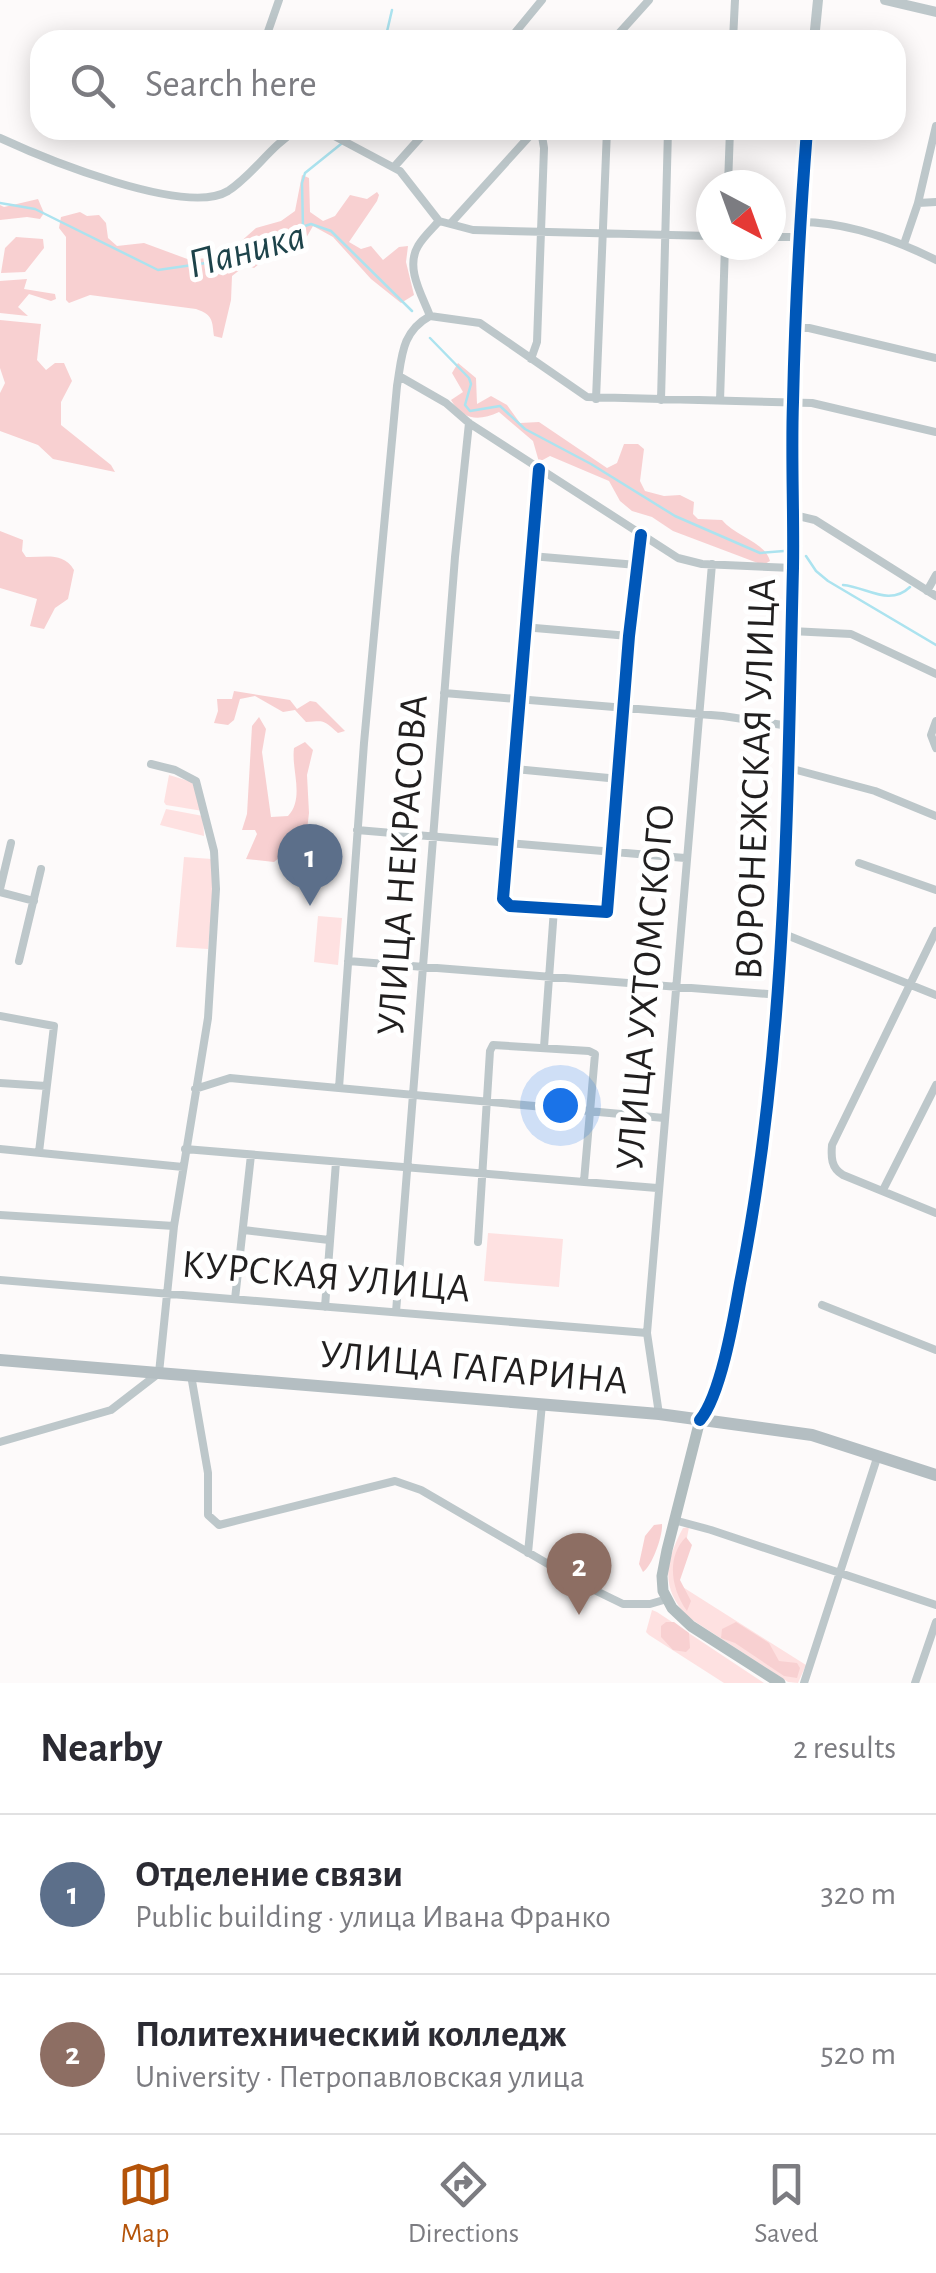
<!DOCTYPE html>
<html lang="en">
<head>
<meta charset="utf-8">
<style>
  body { margin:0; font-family:"Alegreya Sans",sans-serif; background:#f7f7f7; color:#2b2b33 }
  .compass { position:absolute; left:696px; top:170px; width:90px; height:90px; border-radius:50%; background:#fff; box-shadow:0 5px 25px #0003; rotate:139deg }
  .you { position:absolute; left:560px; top:1105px; width:35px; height:35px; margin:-25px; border:8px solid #fff; border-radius:50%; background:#1a73e8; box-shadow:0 0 0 15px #1a73e833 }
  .badge { display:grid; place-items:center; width:65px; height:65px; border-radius:50%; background:#b45309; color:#fff; font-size:32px; font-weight:700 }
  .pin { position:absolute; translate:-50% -82px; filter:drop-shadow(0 2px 5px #0008) }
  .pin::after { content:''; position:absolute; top:52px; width:35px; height:30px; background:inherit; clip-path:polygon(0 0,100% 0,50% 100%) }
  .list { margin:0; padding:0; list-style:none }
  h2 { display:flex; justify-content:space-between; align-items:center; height:130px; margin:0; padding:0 40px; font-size:42px }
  h2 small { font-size:32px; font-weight:400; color:#7c7c81 }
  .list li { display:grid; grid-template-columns:65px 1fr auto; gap:30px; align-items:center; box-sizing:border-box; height:160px; padding:0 40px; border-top:2px solid #e1e1e2 }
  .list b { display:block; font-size:38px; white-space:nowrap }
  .list p { margin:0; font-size:32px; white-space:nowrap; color:#7c7c81 }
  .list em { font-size:32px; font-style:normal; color:#7c7c81 }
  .icon { flex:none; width:55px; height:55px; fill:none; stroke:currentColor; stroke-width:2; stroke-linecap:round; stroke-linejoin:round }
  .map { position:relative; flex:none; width:936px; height:1683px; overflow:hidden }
  .search { position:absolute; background:#fff; box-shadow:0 5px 25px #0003; left:30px; right:30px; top:30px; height:110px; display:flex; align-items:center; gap:25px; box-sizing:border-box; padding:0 35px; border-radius:30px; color:#7c7c81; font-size:38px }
  .sheet { height:450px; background:#fff }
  nav { display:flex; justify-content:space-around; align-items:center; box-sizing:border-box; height:140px; border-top:2px solid #e1e1e2; background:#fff; font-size:28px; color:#7c7c81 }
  nav a { display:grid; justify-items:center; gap:5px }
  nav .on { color:#b45309 }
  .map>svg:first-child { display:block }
</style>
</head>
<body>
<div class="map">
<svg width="936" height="1683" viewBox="0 0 936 1683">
  <rect width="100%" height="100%" fill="#fdfafa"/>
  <!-- green -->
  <path fill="#fee1e1" d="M169,775L192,782L203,811L166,805L164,802Z
    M166,809L203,816L204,836L160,825Z
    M184,857L212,859L213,894L208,949L176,947Z
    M318,916L342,918L338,965L314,962Z
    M488,1233L563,1239L559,1287L484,1281Z
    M689,1527L678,1584L806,1665L798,1683L788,1682L688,1617C659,1587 666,1560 683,1528Z
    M652,1610L657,1612L764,1683H724L649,1635L646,1632Z"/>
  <!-- forest -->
  <path fill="#f8d0d1" d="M302,175L309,178L310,212L323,221L335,216L350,195L367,199L377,192L379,195L377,201L349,242L361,249L371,246L383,260L399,247L408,246L406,262L414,295L401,303L371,279L333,237L313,226L302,245L288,241L254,268L246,265L232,276L231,300L222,338L214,336C212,322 214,315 196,309L90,295L69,303L66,300V237L59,228L61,217L80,212L87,216L99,215L106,223L108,238L117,246L144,243L190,260L206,258L229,252L256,228L281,221L295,211Z
    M38,199L44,213L40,219L27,217L0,220V205L4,207Z
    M16,237L43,239L44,248L25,272L1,273L5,248Z
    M27,279L24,289L55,294L56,299L51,301L29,294L18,307L28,316L0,313V281Z
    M0,320L41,324L37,360L46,370L55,363H64L72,381L61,402V425L111,465L115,472L53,459L38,445L0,431V393L5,383L0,368Z
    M458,363L476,378L477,404L491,396L507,405L520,423L539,422L607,468L617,463L624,444H638L644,449L640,481L645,491L664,496L680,495L694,502L693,514L698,519L722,520C735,536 765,542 770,561L763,565L673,531L652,517L632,511L620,501L609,481L550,456L539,462L533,441L499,412C479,421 464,421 451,400L463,392L452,373Z
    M0,531L23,540L22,551L26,557C43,558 63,551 74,570L68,599L55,608L44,629L30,626L37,599L0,588Z
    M234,691L290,700L297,709L310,701L316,702L345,731L338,733C322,719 325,721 306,722L295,710L283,712L255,696L240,699L234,720L228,725L214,723L218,711L217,699H232Z
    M259,717L266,729L262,752L271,817L288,816C305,798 291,770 294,748L305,742L313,750L307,775L309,813L303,864L284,854L274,862L246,859L257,834L255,830H242L247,814L252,726Z
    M662,1524C663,1536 652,1566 643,1572L639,1564L645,1536L654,1525Z
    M686,1537L692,1545L680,1580L691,1601L687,1611C671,1589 666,1557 686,1537Z
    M666,1622H674L689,1633L690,1648L686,1652L673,1650L661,1637V1626Z
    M736,1622L769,1643L779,1661L797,1663L800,1668L797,1678L784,1676L735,1643L721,1638L722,1629Z"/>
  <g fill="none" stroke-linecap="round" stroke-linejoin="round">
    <!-- stream -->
    <path stroke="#ace3ef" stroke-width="2.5" d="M385,40L392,10
      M345,136L347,130
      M0,203L35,209L158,270L213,262L264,236L277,235L311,224L331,231L412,311
      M303,227L302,183L305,173L341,144
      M430,338L469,378L471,384L465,405L470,411L500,406L525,429L591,464L675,516L760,553L784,551
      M806,556L816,571L828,581L936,645
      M843,585C867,587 889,607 910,587"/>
    <!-- minor -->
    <path stroke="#bdc7ca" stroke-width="8" d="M619,34L746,40
      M265,40L279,0
      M509,40L542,0
      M613,40L649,0
      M733,40L735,0
      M323,130L400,171L439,221C432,229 423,237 418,246C405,268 422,295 430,316
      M0,138C43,158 186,217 228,191C254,174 270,146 297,130
      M394,167L427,130
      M728,185L730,130
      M918,203L936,202
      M439,221L473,230L711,236
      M800,222C847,222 894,239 936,260
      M451,223L535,130
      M771,237H799
      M904,244L918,203L936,126
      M430,316L480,323L587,397L812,403L936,432
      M796,328H809L936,358
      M531,359L537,342L544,148L541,130
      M399,376L446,403L469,423L678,558L702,564L793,568
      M596,399L607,130
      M661,400L668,130
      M720,401L725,245
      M539,469L503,899L510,906L607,912L629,636L641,535
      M794,515L815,520L936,596
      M531,556L637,565
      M927,591L936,575
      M523,627L629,636
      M791,631L851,634L936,674
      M444,693L723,716L789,726
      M936,721L931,735L936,748
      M789,768L875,791L936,816
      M515,769L619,779
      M357,830L685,858
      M859,863L936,890
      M0,889L11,843
      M0,892L34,901
      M936,931L832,1145C831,1157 831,1168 843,1175L936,1213
      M784,934L936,995
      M19,961L41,869
      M348,961L780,995
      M0,1016L54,1026L39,1152
      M544,1047L554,909
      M0,1083L46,1086
      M339,1088L364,743L397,386C402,357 401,332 430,316
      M195,1089L230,1078L664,1118
      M0,1149L183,1167
      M185,1149L657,1188
      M883,1190L936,1085
      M0,1215L174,1226
      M244,1230L329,1240
      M478,1242L490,1051L493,1045L589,1051L595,1054L584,1181
      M0,1280L647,1333
      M235,1299L251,1155
      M822,1305L936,1350
      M325,1307L336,1162
      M396,1312L455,557L469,423
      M191,1375L208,1473V1515L219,1525L395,1481L421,1490L584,1585L623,1604H650L667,1599
      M659,1414L647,1333L712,564
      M0,1442L111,1410L159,1373L174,1226L208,1018L216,889L214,851L196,781L175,770L151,764
      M674,1520L711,1530L936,1605
      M528,1553L542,1404
      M804,1683L878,1455
      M915,1683L936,1622"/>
    <!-- tertiary -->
    <path stroke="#bdc7ca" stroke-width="10" d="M885,0L936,12
      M814,40L818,0
      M700,1420C721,1395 734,1317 740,1283C787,1047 787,808 793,568C794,513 791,457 793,402C795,311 800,220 807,130"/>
    <!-- secondary -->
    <path stroke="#b1bdbf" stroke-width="11" d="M700,1420L667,1550L662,1576L663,1591L672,1608L691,1626L780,1683"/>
    <!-- primary -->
    <path stroke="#b4bec2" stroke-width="12" d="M0,1360L659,1414L812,1435L936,1475"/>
    <!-- cycleway casing -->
    <g stroke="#fff" stroke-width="19">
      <path id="cycleway" d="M539,469L503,899L510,906L607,912L629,636L641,535
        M700,1420C721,1395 734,1317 740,1283C787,1047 787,808 793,568C794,513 791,457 793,402C795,311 800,220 807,130"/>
    </g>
    <!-- cycleway -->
    <use href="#cycleway" stroke="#0057b8" stroke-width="12"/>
  </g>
  <g text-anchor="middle" stroke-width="10" stroke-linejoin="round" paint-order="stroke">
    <!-- street labels -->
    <g font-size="40" fill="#211f1f" stroke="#fff">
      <text transform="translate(754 779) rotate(-88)" y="14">ВОРОНЕЖСКАЯ УЛИЦА</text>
      <text transform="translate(401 865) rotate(-86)" y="14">УЛИЦА НЕКРАСОВА</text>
      <text transform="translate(644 987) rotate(-85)" y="14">УЛИЦА УХТОМСКОГО</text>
      <text transform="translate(326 1275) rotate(5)" y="14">КУРСКАЯ УЛИЦА</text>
      <text transform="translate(474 1366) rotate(5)" y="14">УЛИЦА ГАГАРИНА</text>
    </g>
    <!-- water labels -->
    <g font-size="42" font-style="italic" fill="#1d434a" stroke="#fff">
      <text transform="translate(246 248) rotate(-15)" y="15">Паника</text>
    </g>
  </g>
</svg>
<svg class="compass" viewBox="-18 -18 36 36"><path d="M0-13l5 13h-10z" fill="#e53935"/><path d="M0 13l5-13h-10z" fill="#7c7c81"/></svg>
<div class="you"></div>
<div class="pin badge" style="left:310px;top:906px;background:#5c6f8a">1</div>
<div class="pin badge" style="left:579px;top:1615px;background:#8d6e63">2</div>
<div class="search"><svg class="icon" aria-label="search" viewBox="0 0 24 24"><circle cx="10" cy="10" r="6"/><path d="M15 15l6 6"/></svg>Search here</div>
</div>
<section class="sheet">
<h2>Nearby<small>2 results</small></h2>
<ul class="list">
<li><span class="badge" style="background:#5c6f8a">1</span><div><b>Отделение связи</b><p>Public building · улица Ивана Франко</p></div><em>320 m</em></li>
<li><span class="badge" style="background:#8d6e63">2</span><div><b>Политехнический колледж</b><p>University · Петропавловская улица</p></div><em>520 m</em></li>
</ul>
</section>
<nav>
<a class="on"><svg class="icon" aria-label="map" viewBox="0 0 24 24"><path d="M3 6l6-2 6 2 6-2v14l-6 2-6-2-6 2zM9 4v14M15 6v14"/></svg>Map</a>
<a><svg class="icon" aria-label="directions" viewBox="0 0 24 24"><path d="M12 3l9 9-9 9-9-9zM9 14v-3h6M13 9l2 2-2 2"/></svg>Directions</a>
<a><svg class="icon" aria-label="saved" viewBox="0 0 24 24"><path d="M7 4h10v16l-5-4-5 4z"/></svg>Saved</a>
</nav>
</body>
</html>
